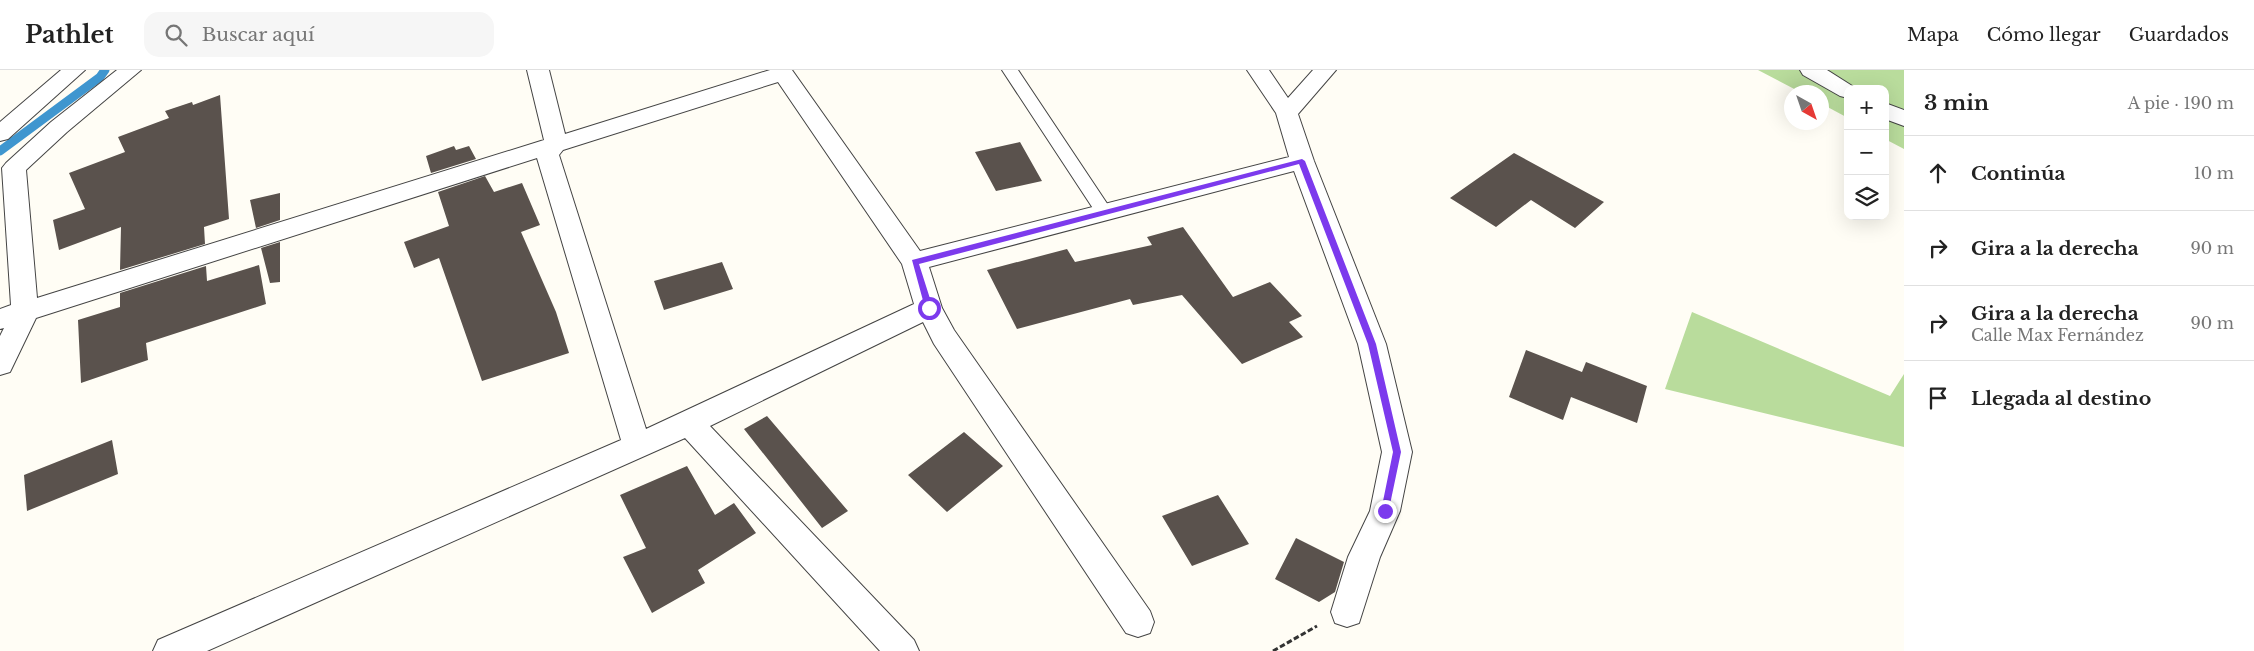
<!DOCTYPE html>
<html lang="es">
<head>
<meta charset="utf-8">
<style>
  body { margin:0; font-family:"Libre Baskerville",serif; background:#f6f6f6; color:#222 }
  .controls { position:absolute; right:15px; top:15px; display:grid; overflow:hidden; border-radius:10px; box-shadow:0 5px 20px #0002 }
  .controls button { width:45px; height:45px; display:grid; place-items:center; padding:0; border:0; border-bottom:1px solid #e0e0e0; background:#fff; color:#222; font:25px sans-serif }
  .compass { position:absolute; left:1784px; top:15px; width:45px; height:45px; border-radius:50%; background:#fff; box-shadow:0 5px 20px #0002; rotate:140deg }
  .stop { position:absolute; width:15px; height:15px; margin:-11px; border:4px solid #7c3aed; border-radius:50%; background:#fff }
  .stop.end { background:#7c3aed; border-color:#fff; box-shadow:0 1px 5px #0008 }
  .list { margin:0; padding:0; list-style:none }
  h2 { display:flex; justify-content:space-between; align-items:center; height:65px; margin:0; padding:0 20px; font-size:21px }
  h2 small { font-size:16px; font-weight:400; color:#767676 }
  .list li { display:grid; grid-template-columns:32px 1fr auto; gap:15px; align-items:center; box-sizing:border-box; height:75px; padding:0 20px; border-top:1px solid #e0e0e0 }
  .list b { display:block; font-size:19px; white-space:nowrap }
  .list p { margin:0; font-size:16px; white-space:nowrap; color:#767676 }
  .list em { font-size:16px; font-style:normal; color:#767676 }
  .icon { flex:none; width:28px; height:28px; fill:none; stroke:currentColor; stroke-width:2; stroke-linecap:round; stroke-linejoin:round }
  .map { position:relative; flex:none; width:1904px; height:581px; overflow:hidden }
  header { display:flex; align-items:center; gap:30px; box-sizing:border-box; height:70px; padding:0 25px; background:#fff; border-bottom:1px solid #e0e0e0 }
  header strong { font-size:24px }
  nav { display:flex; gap:28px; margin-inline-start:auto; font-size:18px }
  .search { width:350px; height:45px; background:#f6f6f6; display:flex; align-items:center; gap:12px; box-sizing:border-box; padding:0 18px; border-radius:15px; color:#767676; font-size:19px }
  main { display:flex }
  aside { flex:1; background:#fff }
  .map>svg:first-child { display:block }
</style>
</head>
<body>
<header>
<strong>Pathlet</strong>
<div class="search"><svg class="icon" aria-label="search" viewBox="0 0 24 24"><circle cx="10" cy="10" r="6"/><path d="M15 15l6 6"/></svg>Buscar aquí</div>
<nav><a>Mapa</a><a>Cómo llegar</a><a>Guardados</a></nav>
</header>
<main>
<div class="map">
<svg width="1904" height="581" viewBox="0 0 1904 581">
  <rect width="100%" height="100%" fill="#fffdf5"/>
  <!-- forest -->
  <path fill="#b9dc9c" d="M1758,0H1904V79L1885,69V19H1848V48L1822,34V22H1800Z
    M1692,242L1890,326L1904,304V377L1665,319Z"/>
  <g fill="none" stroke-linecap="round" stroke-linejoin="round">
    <!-- stream -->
    <path stroke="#3f96cf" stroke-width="9" d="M0,81L100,7L105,0"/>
  </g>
  <!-- building -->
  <path fill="#5a524d" d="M220,25L229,149L204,157L205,174L120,200L121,157L59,180L53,150L85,139L69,103L125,82L118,67L169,48L165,41L192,32L193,35Z
    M1020,72L1042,111L996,121L975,82Z
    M454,76L456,80L469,76L476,89L431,103L426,86Z
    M1514,83L1604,132L1575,158L1531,130L1496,157L1450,128Z
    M485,106L494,122L522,113L540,155L521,162L556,242L569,283L482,311L439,188L414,198L404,172L449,156L438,122Z
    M280,123V150L256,158L250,130Z
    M1183,157L1233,227L1270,212L1302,246L1289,252L1303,267L1242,294L1182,225L1133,235L1130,229L1017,259L987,200L1067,179L1075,192L1152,175L1147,167Z
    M280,172V212L270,213L261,178Z
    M722,192L733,219L664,240L654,211Z
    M259,195L266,234L146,273L148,290L81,313L78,250L120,237V223L206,196L207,211Z
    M1526,280L1582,302L1586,292L1647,316L1637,353L1571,327L1563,350L1509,327Z
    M767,346L848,441L822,458L744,359Z
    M964,362L1003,396L947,442L908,405Z
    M112,370L118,404L27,441L24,405Z
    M687,396L715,445L734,433L756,463L698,500L705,513L652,543L623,487L646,478L620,425Z
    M1218,425L1249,474L1192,496L1162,446Z
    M1296,468L1344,492L1335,522L1319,532L1275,509Z"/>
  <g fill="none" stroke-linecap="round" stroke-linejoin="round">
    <!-- lane casing -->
    <g stroke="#444" stroke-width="2">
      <path id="lane" d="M1002,0H1018L1110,138L1113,142L1110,146L1104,148L1098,146Z"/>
    </g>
    <!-- street casing -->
    <g stroke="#444" stroke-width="2">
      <path id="street" d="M61,0H85L8,69L0,71V52Z
        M117,0H141L67,62L26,100L37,228L544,70L527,0H549L565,64L770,0H792L920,181L1289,87L1276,43L1247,0H1269L1288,28L1313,0H1336L1298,44L1314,91L1386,274L1412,382L1400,441L1380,487L1359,553L1347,557L1335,553L1331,542L1348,487L1370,441L1382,382L1358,274L1294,101L929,197L942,238L954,260L1150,541L1154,552L1150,563L1138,567L1126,563L934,274L923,252L710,356L914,570L919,581H880L685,368L207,581H153L158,570L621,370L537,88L36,248L10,302L0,305V266L4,258L0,259V239L11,235L2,98L6,93L51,52ZM778,12L902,194L914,234L646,359L559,85L563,80Z
        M1800,0H1827L1857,19H1848V28L1840,26L1803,5Z
        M1885,33L1904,40V56L1885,49Z"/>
    </g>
    <!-- path -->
    <path stroke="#333" stroke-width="3" stroke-dasharray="5.5 2.5" stroke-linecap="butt" d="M1273,581L1317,556"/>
    <!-- lane -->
    <use href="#lane" fill="#fff" fill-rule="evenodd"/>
    <!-- street -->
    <use href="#street" fill="#fff" fill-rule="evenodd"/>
  </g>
  <!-- route -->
  <path fill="#7c3aed" d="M1302,89L1305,91L1376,274L1401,382L1388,444H1382L1381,441L1393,382L1368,274L1299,94L919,194L933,238L929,241L925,238L912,190Z"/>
</svg>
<div class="controls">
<button>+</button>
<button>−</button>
<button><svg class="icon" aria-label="layers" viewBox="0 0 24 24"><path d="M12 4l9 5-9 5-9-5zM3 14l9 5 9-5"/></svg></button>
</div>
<svg class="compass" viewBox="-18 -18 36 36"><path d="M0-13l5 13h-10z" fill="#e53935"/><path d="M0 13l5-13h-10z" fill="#767676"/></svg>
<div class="stop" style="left:929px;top:238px"></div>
<div class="stop end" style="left:1385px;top:441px"></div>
</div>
<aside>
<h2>3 min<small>A pie · 190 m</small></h2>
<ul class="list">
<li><svg class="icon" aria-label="ahead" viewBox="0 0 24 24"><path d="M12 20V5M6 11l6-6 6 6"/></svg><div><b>Continúa</b></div><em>10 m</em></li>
<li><svg class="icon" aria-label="right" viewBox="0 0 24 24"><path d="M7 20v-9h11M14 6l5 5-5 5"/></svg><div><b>Gira a la derecha</b></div><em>90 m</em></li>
<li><svg class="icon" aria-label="right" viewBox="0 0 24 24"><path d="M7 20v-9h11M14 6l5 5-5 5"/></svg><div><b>Gira a la derecha</b><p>Calle Max Fernández</p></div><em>90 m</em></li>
<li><svg class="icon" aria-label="arrive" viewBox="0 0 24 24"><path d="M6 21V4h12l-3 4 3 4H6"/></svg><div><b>Llegada al destino</b></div></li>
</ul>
</aside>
</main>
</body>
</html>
